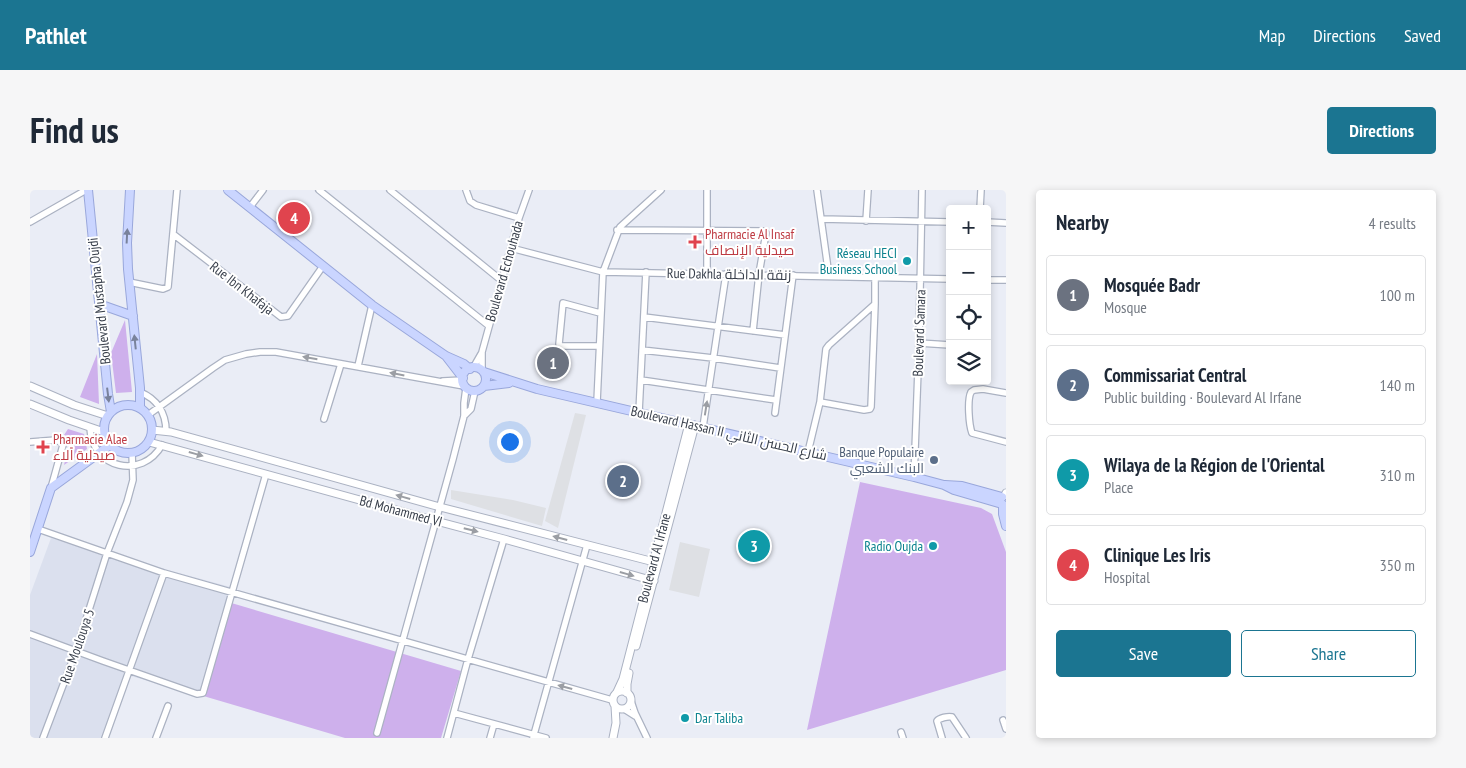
<!DOCTYPE html>
<html lang="en">
<head>
<meta charset="utf-8">
<style>
  body { margin:0; font-family:"PT Sans Narrow",Cairo,sans-serif; background:#f6f6f7; color:#1f2937 }
  .controls { position:absolute; right:15px; top:15px; display:grid; overflow:hidden; border-radius:5px; box-shadow:0 2px 8px #0003 }
  .controls button { width:45px; height:45px; display:grid; place-items:center; padding:0; border:0; border-bottom:1px solid #e0e1e3; background:#fff; color:#1f2937; font:25px sans-serif }
  .you { position:absolute; left:479px; top:251px; width:18px; height:18px; margin:-12px; border:4px solid #fff; border-radius:50%; background:#1a73e8; box-shadow:0 0 0 8px #1a73e833 }
  .badge { display:grid; place-items:center; width:32px; height:32px; border-radius:50%; background:#1b7591; color:#fff; font-size:16px; font-weight:700 }
  .pin { position:absolute; translate:-50% -50%; border:2px solid #fff; box-shadow:0 1px 5px #0006 }
  .list { margin:0; padding:0; list-style:none }
  h2 { display:flex; justify-content:space-between; align-items:center; height:65px; margin:0; padding:0 20px; font-size:21px }
  h2 small { font-size:16px; font-weight:400; color:#747a83 }
  .list li { display:grid; grid-template-columns:32px 1fr auto; gap:15px; align-items:center; box-sizing:border-box; height:80px; margin:0 10px 10px; padding:0 10px; border:1px solid #e0e1e3; border-radius:5px }
  .list b { display:block; font-size:19px; white-space:nowrap }
  .list p { margin:0; font-size:16px; white-space:nowrap; color:#747a83 }
  .list em { font-size:16px; font-style:normal; color:#747a83 }
  .actions { display:flex; gap:10px; padding:15px 20px }
  .actions a { flex:1; padding:11px 0; border:1px solid #1b7591; border-radius:5px; text-align:center; font-size:18px; color:#1b7591 }
  .actions .main { background:#1b7591; color:#fff }
  .icon { flex:none; width:28px; height:28px; fill:none; stroke:currentColor; stroke-width:2; stroke-linecap:round; stroke-linejoin:round }
  .map { position:relative; flex:none; width:976px; height:548px; overflow:hidden; border-radius:5px }
  header { display:flex; align-items:center; gap:30px; box-sizing:border-box; height:70px; padding:0 25px; background:#1b7591; color:#fff }
  header strong { font-size:24px }
  nav { display:flex; gap:28px; margin-inline-start:auto; font-size:18px }
  .intro { display:flex; align-items:center; justify-content:space-between; box-sizing:border-box; height:120px; padding:0 30px }
  h1 { margin:0; font-size:35px }
  .button { padding:12px 22px; border-radius:5px; background:#1b7591; color:#fff; font-size:18px; font-weight:700 }
  main { display:flex; gap:30px; padding:0 30px }
  aside { flex:1; background:#fff; border-radius:5px; box-shadow:0 2px 8px #0003 }
  .map>svg:first-child { display:block }
</style>
</head>
<body>
<header>
<strong>Pathlet</strong>
<nav><a>Map</a><a>Directions</a><a>Saved</a></nav>
</header>
<div class="intro"><h1>Find us</h1><a class="button">Directions</a></div>
<main>
<div class="map">
<svg width="976" height="548" viewBox="0 0 976 548">
  <rect width="100%" height="100%" fill="#eaedf6"/>
  <!-- residential -->
  <path fill="#dbe0ee" d="M21,348L204,398L170,505L97,485L74,548H0V405Z"/>
  <!-- green -->
  <path fill="#ceb0ec" d="M95,130L102,202L86,203L81,163Z
    M67,164L69,214L50,207Z
    M38,239L54,244L57,259L34,275L40,250L34,245Z
    M830,292L951,318L962,324L976,362V480L777,540Z
    M198,412L431,481L411,548H315L170,505Z"/>
  <!-- parking -->
  <path fill="#dee0e4" d="M545,223L556,225L528,338L515,331Z
    M421,300L483,310L516,318L512,336L421,309Z
    M650,352L680,359L669,407L639,400Z"/>
  <g fill="none" stroke-linecap="round" stroke-linejoin="round">
    <!-- minor casing -->
    <g stroke="#abb2c2" stroke-width="8">
      <path id="minor" d="M289,0L459,136
        M360,0L472,91
        M436,0L440,11L446,15L489,28
        M677,0V83
        M787,0L799,86
        M220,17L233,0
        M950,19L951,0
        M792,29L920,32
        M836,31L838,0
        M0,32L56,0
        M957,32L976,33
        M587,40L734,41L736,43L729,84L723,141
        M143,44L251,127L258,126L293,76
        M481,58L573,82L920,89
        M957,90H976
        M99,92L133,99L138,97L147,0
        M614,127L755,145
        M889,153L920,155
        M569,156H531L529,154L533,113L570,123
        M612,160L683,168L750,178
        M328,176L342,115
        M443,178L451,164
        M452,180V162L489,28L499,0
        M611,190L746,210
        M413,191L432,190
        M110,202C127,209 136,223 136,241
        M976,203L953,199L944,200L941,202C937,210 939,235 942,243L976,252
        M567,212L573,82L590,37L631,0
        M790,212L834,220L840,219L841,217L845,114
        M609,222L616,82
        M745,223L763,85
        M118,225L183,178L195,170L216,164L230,162H246L434,196
        M434,226L441,219L445,201
        M294,229L311,174
        M673,237L696,84
        M60,238C62,279 112,290 132,255
        M0,252L26,250L32,253L33,255L21,298
        M778,262L790,212L796,159L799,155L845,114V87
        M884,287L889,153L892,0
        M8,339L134,383L582,510
        M0,444L73,471L167,504L173,503L236,284
        M601,511L605,523L617,548
        M594,519L605,526
        M424,523L516,548
        M973,530L976,539
        M871,542L873,548
        M347,543L423,269L434,226V213L436,198
        M13,548L46,461L77,363L97,312L103,290L102,263
        M75,548L134,383
        M126,548L138,516
        M417,548L438,469L474,349
        M460,548L464,534
        M503,548L557,355
        M912,548L907,531C909,528 918,526 922,527L936,548"/>
    </g>
    <!-- tertiary casing -->
    <g stroke="#abb2c2" stroke-width="9">
      <path id="tertiary" d="M0,196L44,215L78,226
        M0,214L39,230L74,242
        M122,240L141,242L410,317L628,373
        M119,252L406,331L474,349L624,391
        M975,305L976,303
        M606,456L665,235
        M583 510a9 9 0 1 1 18 0a9 9 0 1 1-18 0Z
        M587,502L593,489L659,234
        M597,503V494L599,483
        M583,548L586,533L585,516"/>
    </g>
    <!-- secondary casing -->
    <g stroke="#99a7db" stroke-width="10">
      <path id="secondary" d="M58,0L78,204L81,222
        M100,0L97,53L98,79L110,198V218
        M198,0L342,115L416,166L434,174L440,179
        M69,114L103,126
        M416,166L433,188
        M432 189a12 12 0 1 1 24 0a12 12 0 1 1-24 0Z
        M454,182L507,199L884,287L914,295L924,300L972,314
        M454,196L479,193
        M74 239a24 24 0 1 1 48 0a24 24 0 1 1-48 0Z
        M915,295L932,296L972,307
        M973,315V324L976,336
        M0,362L21,298L80,255"/>
    </g>
    <!-- minor -->
    <use href="#minor" stroke="#fff" stroke-width="5.5"/>
    <!-- tertiary -->
    <use href="#tertiary" stroke="#fff" stroke-width="7"/>
    <!-- secondary -->
    <use href="#secondary" stroke="#cad5ff" stroke-width="8"/>
  </g>
  <!-- one-way arrows -->
  <defs><path id="oneway-solid" d="M-6-.8H1V-3.2L6.5 0L1 3.2V.8H-6Z" transform="scale(1.25)"/></defs>
  <g fill="#79829b">
    <use href="#oneway-solid" transform="translate(97 46) rotate(-87)"/>
    <use href="#oneway-solid" transform="translate(105 152) rotate(-96)"/>
    <use href="#oneway-solid" transform="translate(78 205) rotate(83)"/>
  </g>
  <g fill="#9b9ea4">
    <use href="#oneway-solid" transform="translate(280 168) rotate(-170)"/>
    <use href="#oneway-solid" transform="translate(367 184) rotate(-169)"/>
    <use href="#oneway-solid" transform="translate(676 218) rotate(-81)"/>
    <use href="#oneway-solid" transform="translate(166 264) rotate(16)"/>
    <use href="#oneway-solid" transform="translate(373 307) rotate(-164)"/>
    <use href="#oneway-solid" transform="translate(441 340) rotate(14)"/>
    <use href="#oneway-solid" transform="translate(530 348) rotate(-165)"/>
    <use href="#oneway-solid" transform="translate(597 384) rotate(16)"/>
    <use href="#oneway-solid" transform="translate(535 497) rotate(-165)"/>
  </g>
  <!-- markers -->
  <g fill="#e0444e" stroke="#fff" stroke-width="2">
    <path d="M662.5 44.5h5v5h5v5h-5v5h-5v-5h-5v-5h5z"/>
    <path d="M10.5 249.5h5v5h5v5h-5v5h-5v-5h-5v-5h5z"/>
  </g>
  <g fill="#0f9aa8" stroke="#fff" stroke-width="2">
    <circle cx="877" cy="71" r="5"/>
    <circle cx="903" cy="356" r="5"/>
    <circle cx="655" cy="528" r="5"/>
  </g>
  <circle fill="#5c6f8a" stroke="#fff" stroke-width="2" cx="904" cy="270" r="5"/>
  <g text-anchor="middle" stroke-width="4" stroke-linejoin="round" paint-order="stroke">
    <!-- health labels -->
    <g font-size="14" fill="#be3a42" stroke="#fff" text-anchor="start">
      <text x="675" y="49">Pharmacie Al Insaf<tspan x="675" dy="16">صيدلية الإنصاف</tspan></text>
      <text x="23" y="254">Pharmacie Alae<tspan x="23" dy="16">صيدلية اًلاء</tspan></text>
    </g>
    <!-- culture labels -->
    <g font-size="14" fill="#0d838f" stroke="#fff" text-anchor="end">
      <text x="867" y="68">Réseau HECI<tspan x="867" dy="16">Business School</tspan></text>
      <text x="893" y="361">Radio Oujda</text>
      <text x="665" y="533" text-anchor="start">Dar Taliba</text>
    </g>
    <!-- street labels -->
    <g font-size="14" fill="#373e4a" stroke="#fff">
      <text transform="translate(474 81) rotate(-74)" y="5">Boulevard Echouhada</text>
      <text transform="translate(699 84) rotate(1)" y="5">Rue Dakhla زنقة الداخلة</text>
      <text transform="translate(212 98) rotate(38)" y="5">Rue Ibn Khafaja</text>
      <text transform="translate(69 111) rotate(-96)" y="5">Boulevard Mustapha Oujdi</text>
      <text transform="translate(889 143) rotate(-88)" y="5">Boulevard Samara</text>
      <text transform="translate(699 243) rotate(13)" y="5">Boulevard Hassan II شارع الحسن الثاني</text>
      <text transform="translate(371 321) rotate(15)" y="5">Bd Mohammed VI</text>
      <text transform="translate(624 368) rotate(-75)" y="5">Boulevard Al Irfane</text>
      <text transform="translate(47 456) rotate(-71)" y="5">Rue Moulouya 5</text>
    </g>
    <!-- service labels -->
    <g font-size="14" fill="#4e5e75" stroke="#fff" text-anchor="end">
      <text x="894" y="267">Banque Populaire<tspan x="894" dy="16">البنك الشعبي</tspan></text>
    </g>
  </g>
</svg>
<div class="controls">
<button>+</button>
<button>−</button>
<button><svg class="icon" aria-label="locate" viewBox="0 0 24 24"><circle cx="12" cy="12" r="6"/><path d="M12 2v4M12 18v4M2 12h4M18 12h4"/></svg></button>
<button><svg class="icon" aria-label="layers" viewBox="0 0 24 24"><path d="M12 4l9 5-9 5-9-5zM3 14l9 5 9-5"/></svg></button>
</div>
<div class="you"></div>
<div class="pin badge" style="left:523px;top:173px;background:#6b7280">1</div>
<div class="pin badge" style="left:593px;top:291px;background:#5c6f8a">2</div>
<div class="pin badge" style="left:724px;top:356px;background:#0f9aa8">3</div>
<div class="pin badge" style="left:264px;top:28px;background:#e0444e">4</div>
</div>
<aside>
<h2>Nearby<small>4 results</small></h2>
<ul class="list">
<li><span class="badge" style="background:#6b7280">1</span><div><b>Mosquée Badr</b><p>Mosque</p></div><em>100 m</em></li>
<li><span class="badge" style="background:#5c6f8a">2</span><div><b>Commissariat Central</b><p>Public building · Boulevard Al Irfane</p></div><em>140 m</em></li>
<li><span class="badge" style="background:#0f9aa8">3</span><div><b>Wilaya de la Région de l'Oriental</b><p>Place</p></div><em>310 m</em></li>
<li><span class="badge" style="background:#e0444e">4</span><div><b>Clinique Les Iris</b><p>Hospital</p></div><em>350 m</em></li>
</ul>
<div class="actions"><a class="main">Save</a><a>Share</a></div>
</aside>
</main>
</body>
</html>
